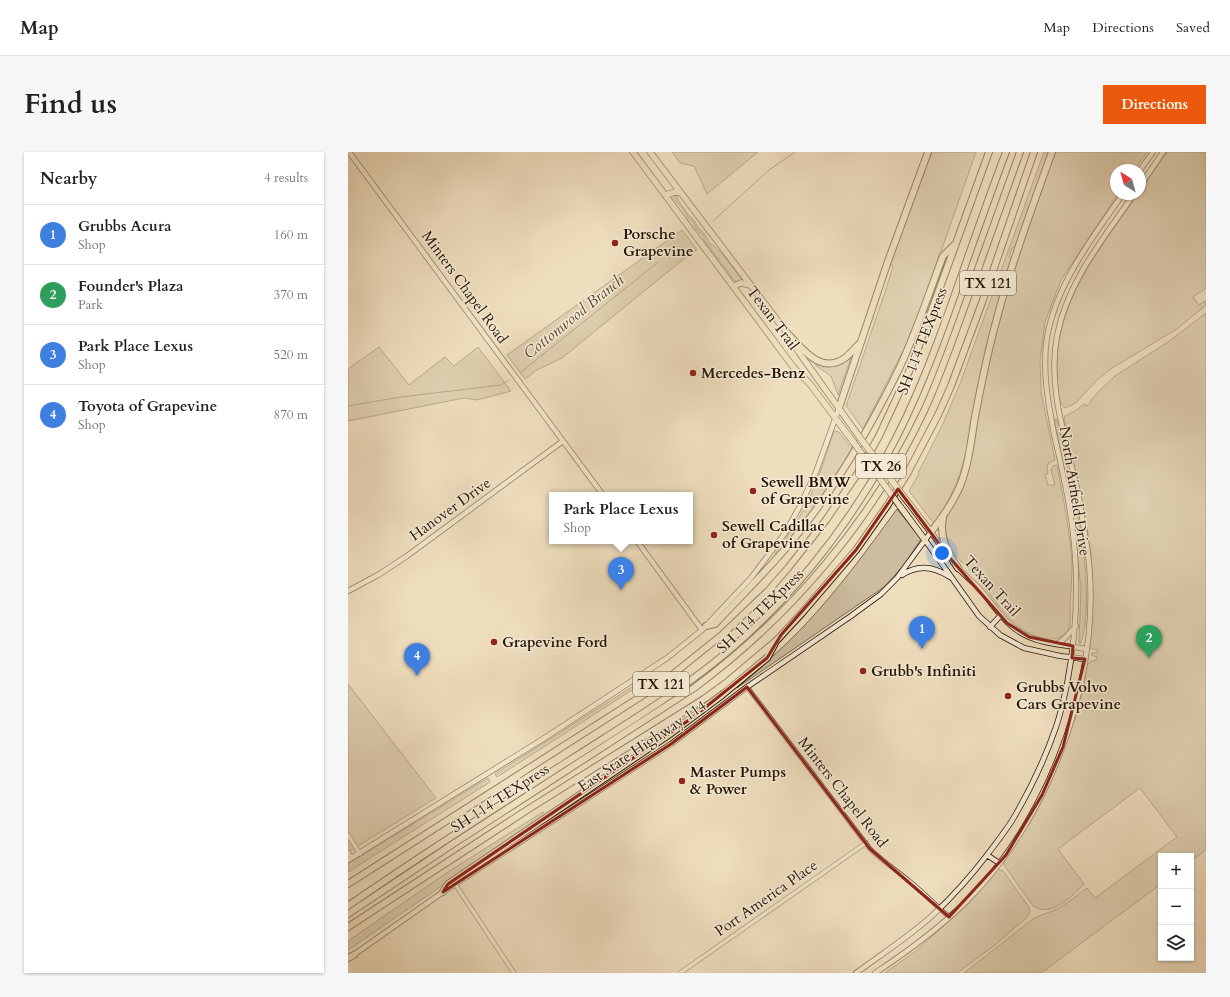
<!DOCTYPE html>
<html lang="en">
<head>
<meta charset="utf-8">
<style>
  body { margin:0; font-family:Cardo,serif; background:#f6f6f6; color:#222 }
  .controls { position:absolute; right:12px; bottom:12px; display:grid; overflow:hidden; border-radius:0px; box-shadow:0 1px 3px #0004 }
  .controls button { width:36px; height:36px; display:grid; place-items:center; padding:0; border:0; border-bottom:1px solid #e0e0e0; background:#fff; color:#222; font:20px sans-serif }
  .compass { position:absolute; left:762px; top:12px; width:36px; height:36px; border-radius:50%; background:#fff; box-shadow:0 1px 3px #0004; rotate:323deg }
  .you { position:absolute; left:594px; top:401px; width:14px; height:14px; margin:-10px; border:3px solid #fff; border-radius:50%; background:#1a73e8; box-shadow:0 0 0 6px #1a73e833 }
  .badge { display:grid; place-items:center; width:26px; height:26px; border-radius:50%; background:#ea580c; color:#fff; font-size:13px; font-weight:700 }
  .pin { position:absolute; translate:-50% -33px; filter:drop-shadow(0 1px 2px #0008) }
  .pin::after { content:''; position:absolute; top:21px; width:14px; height:12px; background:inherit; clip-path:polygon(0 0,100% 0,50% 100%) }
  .popup { position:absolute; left:201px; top:340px; width:144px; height:52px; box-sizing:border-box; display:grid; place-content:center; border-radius:0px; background:#fff; filter:drop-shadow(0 1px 3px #0005); font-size:13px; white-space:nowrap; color:#767676 }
  .popup b { font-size:15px; color:#222 }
  .popup::after { content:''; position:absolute; left:50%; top:100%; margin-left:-8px; border:8px solid transparent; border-top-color:#fff }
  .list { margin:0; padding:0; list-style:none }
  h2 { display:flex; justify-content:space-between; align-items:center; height:52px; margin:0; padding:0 16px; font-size:17px }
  h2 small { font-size:13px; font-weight:400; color:#767676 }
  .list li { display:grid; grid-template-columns:26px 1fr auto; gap:12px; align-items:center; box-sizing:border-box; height:60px; padding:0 16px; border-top:1px solid #e0e0e0 }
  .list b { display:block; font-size:15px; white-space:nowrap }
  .list p { margin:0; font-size:13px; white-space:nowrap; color:#767676 }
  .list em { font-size:13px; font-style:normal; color:#767676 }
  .icon { flex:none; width:22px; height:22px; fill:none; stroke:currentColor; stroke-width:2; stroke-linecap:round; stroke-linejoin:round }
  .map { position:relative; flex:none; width:858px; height:821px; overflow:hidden; border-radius:0px }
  header { display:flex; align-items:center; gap:24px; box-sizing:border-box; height:56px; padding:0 20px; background:#fff; border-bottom:1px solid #e0e0e0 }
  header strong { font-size:19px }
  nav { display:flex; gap:22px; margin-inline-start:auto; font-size:14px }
  .intro { display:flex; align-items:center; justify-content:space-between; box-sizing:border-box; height:96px; padding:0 24px }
  h1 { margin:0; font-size:28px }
  .button { padding:10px 18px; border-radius:0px; background:#ea580c; color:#fff; font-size:14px; font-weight:700 }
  main { display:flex; gap:24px; padding:0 24px }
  aside { flex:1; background:#fff; border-radius:0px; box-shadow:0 1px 3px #0004 }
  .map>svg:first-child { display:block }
</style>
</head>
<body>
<header>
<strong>Map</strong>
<nav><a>Map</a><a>Directions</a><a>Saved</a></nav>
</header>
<div class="intro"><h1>Find us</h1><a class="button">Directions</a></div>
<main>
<aside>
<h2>Nearby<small>4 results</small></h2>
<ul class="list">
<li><span class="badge" style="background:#3f7fe0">1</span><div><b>Grubbs Acura</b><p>Shop</p></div><em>160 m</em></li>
<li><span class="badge" style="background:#2e9e5b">2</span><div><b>Founder's Plaza</b><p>Park</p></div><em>370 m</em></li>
<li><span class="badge" style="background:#3f7fe0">3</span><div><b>Park Place Lexus</b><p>Shop</p></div><em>520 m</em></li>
<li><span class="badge" style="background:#3f7fe0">4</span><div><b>Toyota of Grapevine</b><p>Shop</p></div><em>870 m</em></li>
</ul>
</aside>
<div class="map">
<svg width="858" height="821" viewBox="0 0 858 821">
  <rect width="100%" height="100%" fill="#efdebe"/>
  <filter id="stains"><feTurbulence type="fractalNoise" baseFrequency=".005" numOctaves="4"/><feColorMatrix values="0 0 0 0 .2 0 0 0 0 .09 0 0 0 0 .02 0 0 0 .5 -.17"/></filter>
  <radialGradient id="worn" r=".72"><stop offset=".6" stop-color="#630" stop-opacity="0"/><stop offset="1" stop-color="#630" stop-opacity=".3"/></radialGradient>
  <!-- green -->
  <path fill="#cdbc9f" stroke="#7a6952" d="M324,0H410L359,42L346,14L332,11Z
    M582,0H628L576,148L559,191L515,277L498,254L539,134L545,114L541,112Z
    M696,0H702L668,95L664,96L661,105L664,106L618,302C610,330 602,348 586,372L561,339L571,322L570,321L595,272L613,229Z
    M707,0H799L786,18H768V42H770L713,128L697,170L692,208L693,240L707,308L701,311L699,314L700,322H697L700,333H707L703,318L705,314L709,313C715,346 722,379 724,412C724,425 723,439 722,452C722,460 724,475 718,481C713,486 707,487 701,487C667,484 649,450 629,426C615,409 601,403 598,379H597V370L606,348L627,281L640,212L663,126Z
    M819,0H858V136L845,145L851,153L857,149L858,153L829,177L764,216L749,228L728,251L717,256C710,251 710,236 709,228C705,150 749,102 790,42H792V39Z
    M326,43L329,45C330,50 337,56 340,63C345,66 348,71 350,76C356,80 359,85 361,91C371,95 389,121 396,131L387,129L356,88V84C350,80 347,76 345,70C339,66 338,61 334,56C332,53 327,49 325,45Z
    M334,78L349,98L343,101L214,206L189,218L177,227L159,203Z
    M858,161V698L843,709V704H813V732L693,821H616L685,767C693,762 701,761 709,757C720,751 729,743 739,736L747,746L829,685L792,636L710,697L736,732C724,745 702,766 685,754L656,713V709L684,668L702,633L727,568L736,535L739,513L742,510L748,508L749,505L743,503L744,501H749L750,498L744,497L741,495L745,442L743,401L738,369L716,267L717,264L727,259L736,252L739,254L750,240L767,224L820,190Z
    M31,195L61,233L97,205L106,214L130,195L163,239L129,248L116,246L0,269V217Z
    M504,203L490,243L483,224L467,213L480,214Z
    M707,267L709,268L734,383C737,412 743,466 732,492L731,491L733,436L723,351L707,271Z
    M486,279L491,280L504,296C482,335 457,370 428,404L427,402C444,379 459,354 470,326C476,311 480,295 486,279Z
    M549,357L573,387L556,413L536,435L389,536C412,516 435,496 456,474C490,438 520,397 549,357Z
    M298,526L301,527L149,625L147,622Z
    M0,532L88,646L0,700Z
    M140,626L142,630L0,720V712Z
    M195,660L197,663L0,798V789L103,718Z
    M649,717L655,719L681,755C682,761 681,764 677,767L647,793L609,821H537L569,798L614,757Z"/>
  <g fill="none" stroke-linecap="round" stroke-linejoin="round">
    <!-- stream -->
    <path stroke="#76654e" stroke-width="1" d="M365,69L375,60L421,18L447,0
      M173,220L309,111
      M0,254L53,245L153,233L161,228"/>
    <!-- street casing -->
    <g stroke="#584833" stroke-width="5">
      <path id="street" d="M399,535L522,697C534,709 548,718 561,729C575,740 587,753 601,765
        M0,683L12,702
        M0,700L4,706
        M107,732L166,821
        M332,821L518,691"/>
    </g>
    <!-- secondary casing -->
    <g stroke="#261605" stroke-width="6">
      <path id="secondary" d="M1,0L255,343
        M792,18L805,0
        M792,34L815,0
        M577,388L631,464L652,483L676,496L712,504L737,507
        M289,389L354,478
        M609,415C617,424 627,431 635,441C649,458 660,476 681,485C699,493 719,493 738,497
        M554,423C570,412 587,415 602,425
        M0,439L30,423L59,404L215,289
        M642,475L652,464
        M709,492L716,487L728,474
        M639,703L651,711
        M0,708L195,587L319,506L354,478L403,426L437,381L452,354L468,320L491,256
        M4,804L95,740L323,592L399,535L503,464L533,442L549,426L583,380L599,403
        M508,821C534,802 562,784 586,762C605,744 623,724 639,703C648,691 657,680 665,667C682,638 697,607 708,575C713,561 716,546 719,532C729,480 731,426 724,373C720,343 713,312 706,282C700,250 694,218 699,185C709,131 744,86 775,42
        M527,821C559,800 591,776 618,750C706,662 759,512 738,389C735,373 733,357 730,341C719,290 699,237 709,184C719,130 756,86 786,42"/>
    </g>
    <!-- primary casing -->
    <g stroke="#261605" stroke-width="7">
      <path id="primary" d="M285,0L446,216L462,232L506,291
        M302,0L439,181L452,202L510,283
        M317,43L327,40L333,41
        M386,134L393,131L402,133
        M556,345L583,380
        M551,353L577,388"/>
    </g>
    <!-- highway casing -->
    <g stroke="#261605" stroke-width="8">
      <path id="highway" d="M439,181C455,197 472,223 497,206C503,201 508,195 513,190
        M491,256L539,112L580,0
        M595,366C591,385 599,400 610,416
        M583,380C594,366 605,351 612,334C621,312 623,288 627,265C633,234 639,202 648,170C663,112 684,56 704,0
        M358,474L367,472C393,444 420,418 444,389C487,337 521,278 551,217C568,181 581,141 595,104L607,92
        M0,732L314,531L375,482L420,439L440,416L478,368L512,318L531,284L564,213L641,0
        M95,740L100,732L319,584L374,543L419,506L427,491
        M0,754C73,703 147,656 222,608C278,572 335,538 385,495C446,442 498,376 538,305C569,249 591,188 612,128C627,85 642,42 658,0
        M0,762L105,692L346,536C443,464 524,369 576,259C593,222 606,184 620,145C637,97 655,48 672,0
        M0,775L179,658L356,547L378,531L429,488L454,461L508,398L539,354L559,322L591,261L603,234L635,148L686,0
        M0,806L6,803"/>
    </g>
    <!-- street -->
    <use href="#street" stroke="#f5ead5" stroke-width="3.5"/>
    <!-- secondary -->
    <use href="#secondary" stroke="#f5ead5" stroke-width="4.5"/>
    <!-- primary -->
    <use href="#primary" stroke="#efdebe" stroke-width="5.5"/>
    <!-- highway -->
    <use href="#highway" stroke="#efdebe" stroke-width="6"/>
    <!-- primary-bridge casing -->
    <g stroke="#261605" stroke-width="7" stroke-linecap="butt">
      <path id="primary-bridge" d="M510,283L556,345
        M506,291L551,353"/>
    </g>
    <!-- primary-bridge -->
    <use href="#primary-bridge" stroke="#efdebe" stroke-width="5.5"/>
  </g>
  <!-- marked area -->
  <path d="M0 0H858V821H0ZM550,337L601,405L659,471L681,485L725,494L724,506L737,507L715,595L694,643L658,703L601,765L522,697L399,535L323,592L95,740L100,732L344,566L419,506L433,483L508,398Z" fill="#efdebe" fill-opacity=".55" fill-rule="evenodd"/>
  <path fill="none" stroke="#8f2418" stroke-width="3" stroke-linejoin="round" d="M550,337L601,405L659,471L681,485L725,494L724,506L737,507L715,595L694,643L658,703L601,765L522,697L399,535L323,592L95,740L100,732L344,566L419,506L433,483L508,398Z"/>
  <!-- markers -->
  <g fill="#8f2418" stroke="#f5ead5" stroke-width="1.5">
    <circle cx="267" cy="91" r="4"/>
    <circle cx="345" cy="221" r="4"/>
    <circle cx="405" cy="339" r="4"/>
    <circle cx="366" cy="383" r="4"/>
    <circle cx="146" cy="490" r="4"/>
    <circle cx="515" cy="519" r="4"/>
    <circle cx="660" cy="544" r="4"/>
    <circle cx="334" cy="629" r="4"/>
  </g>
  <g text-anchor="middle" stroke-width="3" stroke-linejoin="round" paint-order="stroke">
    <!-- shield labels -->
    <g fill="#f5ead5" stroke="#645643" stroke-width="1">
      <rect x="612" y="119" width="56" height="24" rx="3"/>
      <rect x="508" y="302" width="50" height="24" rx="3"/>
      <rect x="285" y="520" width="56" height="24" rx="3"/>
    </g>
    <g font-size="14" font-weight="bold" fill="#261605">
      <text x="640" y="136">TX 121</text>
      <text x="533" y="319">TX 26</text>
      <text x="313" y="537">TX 121</text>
    </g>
    <!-- poi labels -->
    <g font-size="15" font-weight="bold" fill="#261605" stroke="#f5ead5" text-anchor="start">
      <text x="275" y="87">Porsche<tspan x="275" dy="17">Grapevine</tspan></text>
      <text x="353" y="226">Mercedes-Benz</text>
      <text x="413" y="335">Sewell BMW<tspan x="413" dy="17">of Grapevine</tspan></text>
      <text x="374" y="379">Sewell Cadillac<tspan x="374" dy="17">of Grapevine</tspan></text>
      <text x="154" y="495">Grapevine Ford</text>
      <text x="523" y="524">Grubb's Infiniti</text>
      <text x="668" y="540">Grubbs Volvo<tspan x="668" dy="17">Cars Grapevine</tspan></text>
      <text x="342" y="625">Master Pumps<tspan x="342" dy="17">&amp; Power</tspan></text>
    </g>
    <!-- street labels -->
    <g font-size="15" fill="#261605" stroke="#f5ead5">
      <text transform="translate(117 135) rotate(54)" y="5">Minters Chapel Road</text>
      <text transform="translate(425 166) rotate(53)" y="5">Texan Trail</text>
      <text transform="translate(574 189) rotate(-69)" y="5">SH 114 TEXpress</text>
      <text transform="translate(727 339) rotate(81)" y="5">North Airfield Drive</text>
      <text transform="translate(102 357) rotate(-36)" y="5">Hanover Drive</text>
      <text transform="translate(644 434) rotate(48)" y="5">Texan Trail</text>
      <text transform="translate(412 459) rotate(-44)" y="5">SH 114 TEXpress</text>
      <text transform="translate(294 594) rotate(-34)" y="5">East State Highway 114</text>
      <text transform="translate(495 640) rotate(52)" y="5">Minters Chapel Road</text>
      <text transform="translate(152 646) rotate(-33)" y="5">SH 114 TEXpress</text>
      <text transform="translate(418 746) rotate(-35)" y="5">Port America Place</text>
    </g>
    <!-- water labels -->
    <g font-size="16" font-style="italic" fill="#5b4b36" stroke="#f5ead5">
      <text transform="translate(225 164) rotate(-39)" y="6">Cottonwood Branch</text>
    </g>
  </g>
  <rect width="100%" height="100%" filter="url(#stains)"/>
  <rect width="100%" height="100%" fill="url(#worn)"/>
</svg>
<div class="controls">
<button>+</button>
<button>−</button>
<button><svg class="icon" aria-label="layers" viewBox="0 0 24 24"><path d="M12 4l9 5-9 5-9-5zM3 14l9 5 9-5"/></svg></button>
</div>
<svg class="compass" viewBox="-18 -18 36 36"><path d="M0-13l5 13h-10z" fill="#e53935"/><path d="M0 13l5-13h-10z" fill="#767676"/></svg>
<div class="you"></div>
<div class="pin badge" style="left:574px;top:497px;background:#3f7fe0">1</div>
<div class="pin badge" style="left:801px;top:506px;background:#2e9e5b">2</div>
<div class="pin badge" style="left:273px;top:438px;background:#3f7fe0">3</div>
<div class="popup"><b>Park Place Lexus</b>Shop</div>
<div class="pin badge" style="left:69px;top:524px;background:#3f7fe0">4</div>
</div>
</main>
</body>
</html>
